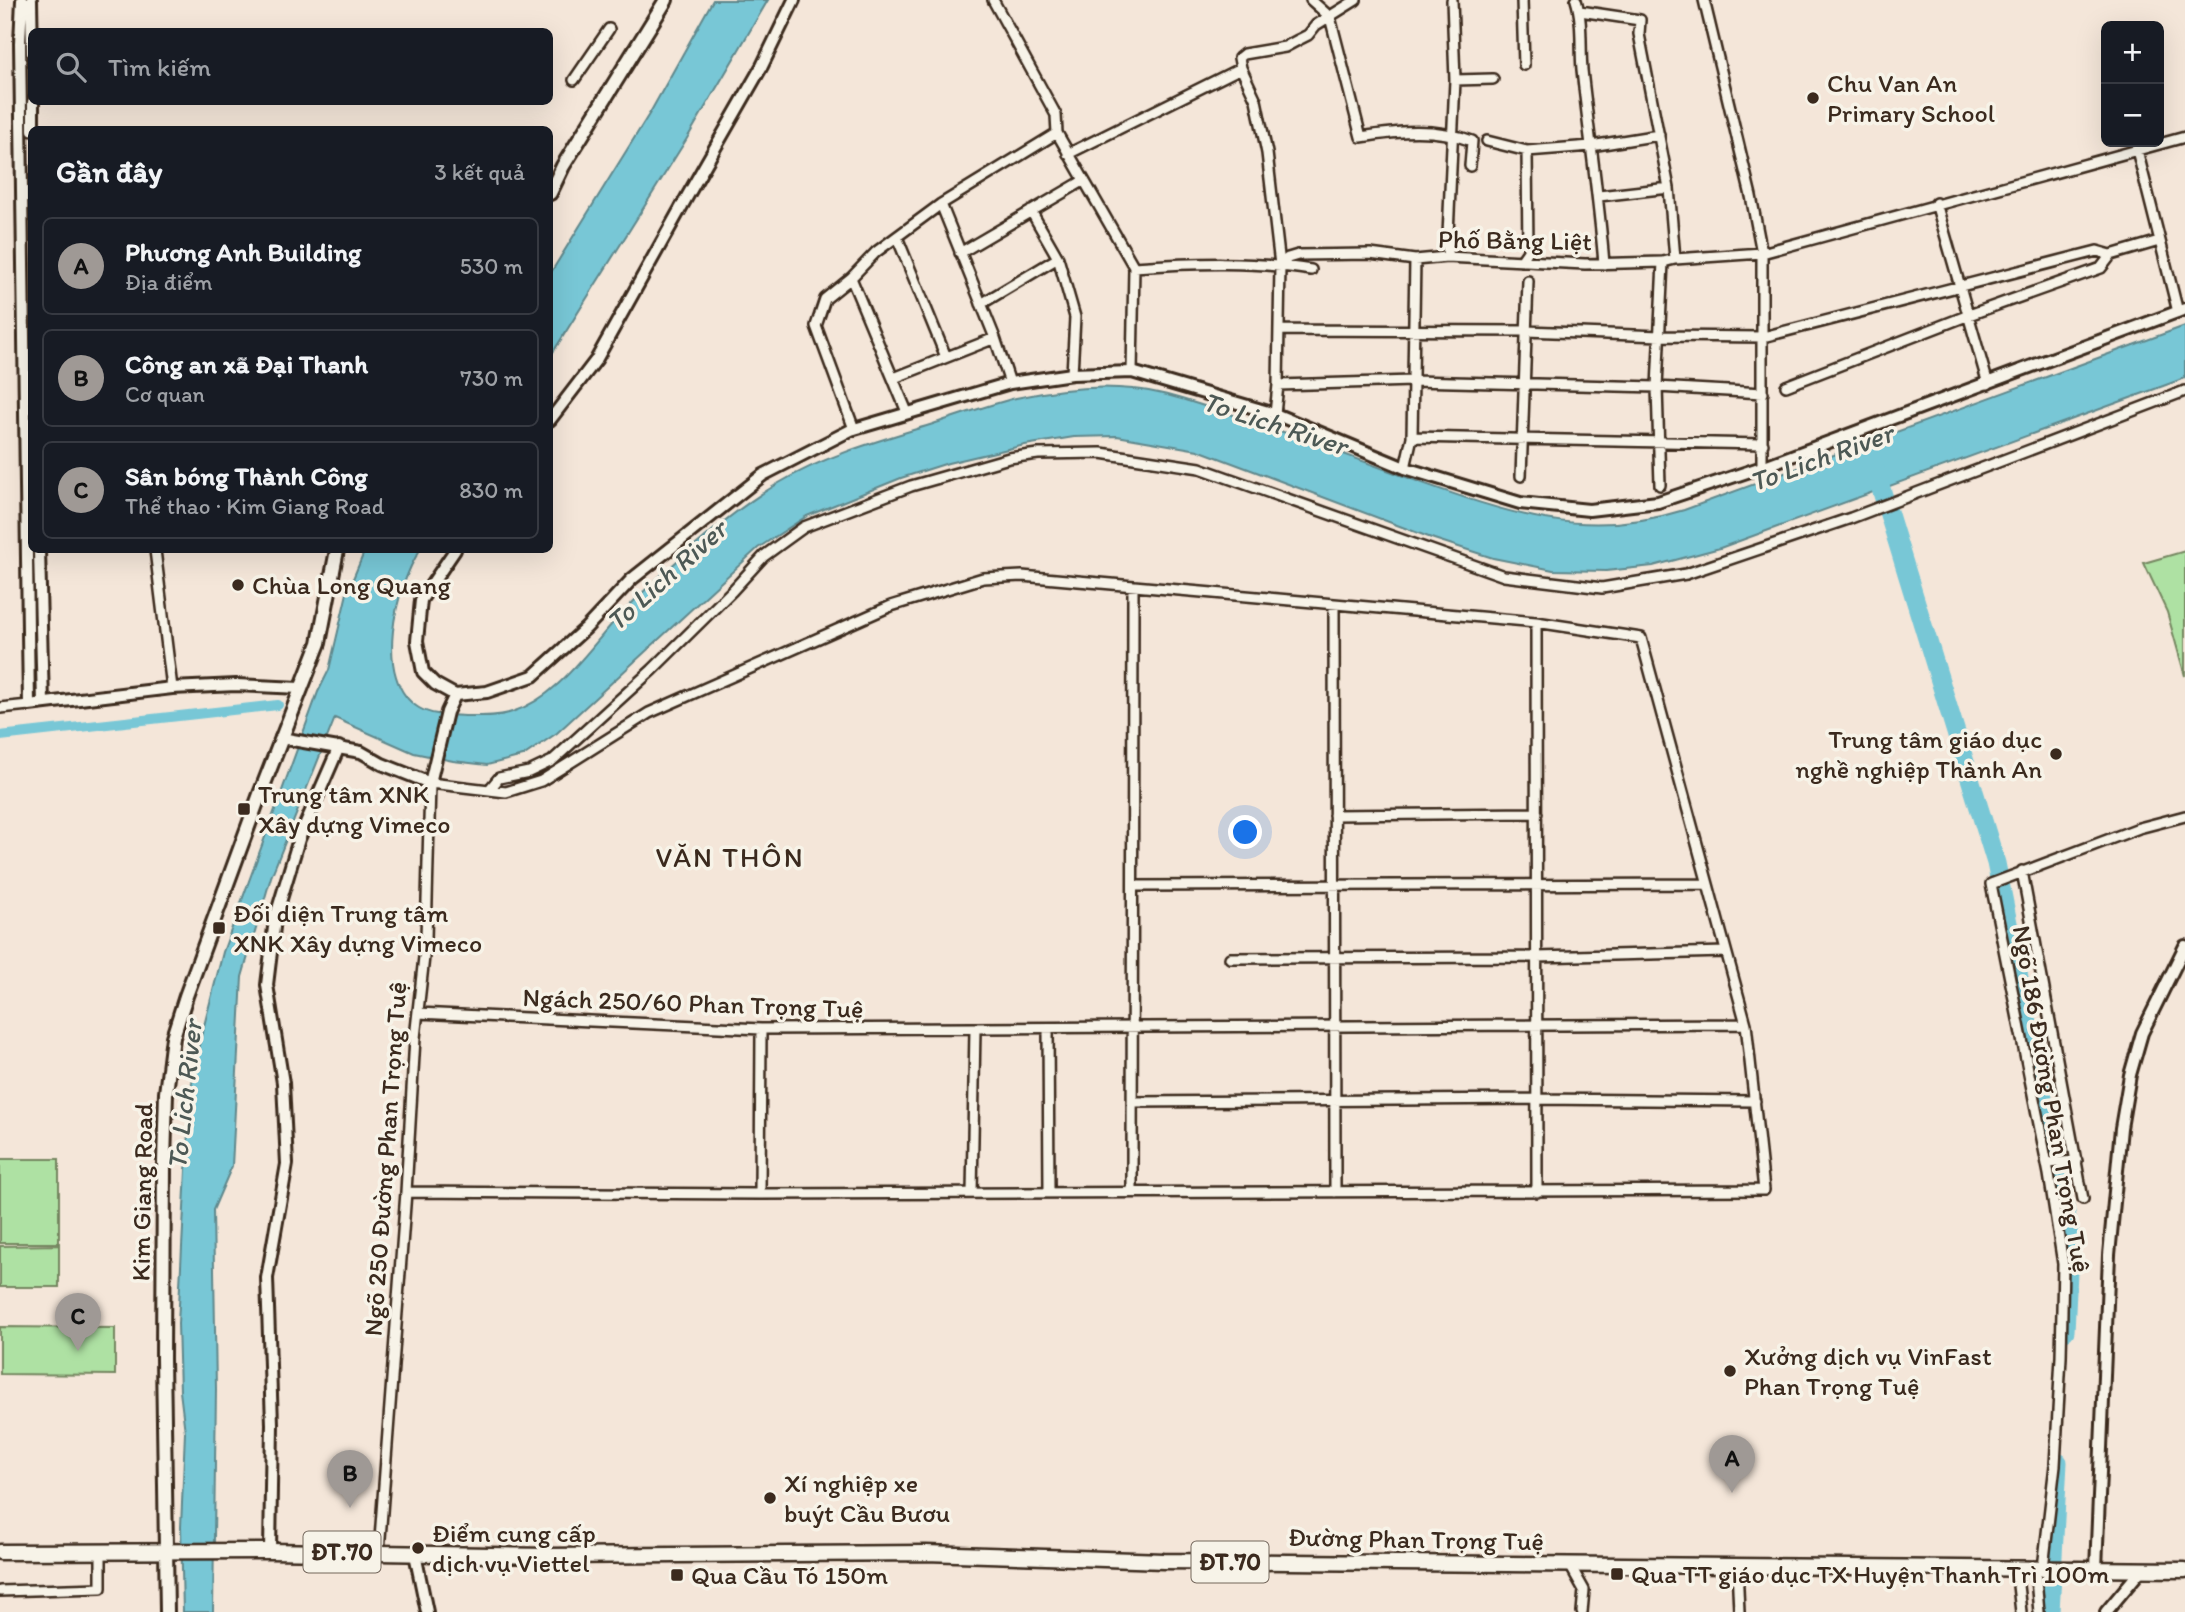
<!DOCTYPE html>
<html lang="vi">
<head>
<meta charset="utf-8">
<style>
  body { margin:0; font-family:Itim,sans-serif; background:#242831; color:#f1f3f6 }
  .controls { position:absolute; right:21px; top:21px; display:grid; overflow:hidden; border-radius:10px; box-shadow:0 7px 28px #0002 }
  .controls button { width:63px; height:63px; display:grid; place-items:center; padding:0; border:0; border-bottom:2px solid #363941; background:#171b24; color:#f1f3f6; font:35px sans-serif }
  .you { position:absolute; left:1246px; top:833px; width:24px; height:24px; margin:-18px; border:5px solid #fff; border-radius:50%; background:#1a73e8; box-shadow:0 0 0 10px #1a73e833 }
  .badge { display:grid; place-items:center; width:46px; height:46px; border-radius:50%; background:#9f9995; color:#111; font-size:23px; font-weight:700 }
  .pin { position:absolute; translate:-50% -58px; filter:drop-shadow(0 2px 4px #0008) }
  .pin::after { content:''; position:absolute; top:37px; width:24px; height:21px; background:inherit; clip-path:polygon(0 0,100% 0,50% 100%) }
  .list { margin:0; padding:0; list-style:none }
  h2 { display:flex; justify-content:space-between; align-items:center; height:91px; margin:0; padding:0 28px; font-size:30px }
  h2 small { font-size:23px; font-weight:400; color:#9ea1a6 }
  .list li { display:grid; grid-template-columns:46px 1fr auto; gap:21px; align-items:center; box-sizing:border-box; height:98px; margin:0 14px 14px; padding:0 14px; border:2px solid #363941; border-radius:10px }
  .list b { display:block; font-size:26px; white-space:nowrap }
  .list p { margin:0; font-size:23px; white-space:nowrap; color:#9ea1a6 }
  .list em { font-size:23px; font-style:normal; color:#9ea1a6 }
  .icon { flex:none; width:38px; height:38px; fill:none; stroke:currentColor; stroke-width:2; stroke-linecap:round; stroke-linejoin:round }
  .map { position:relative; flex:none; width:2185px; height:1612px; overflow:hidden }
  .search { position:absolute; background:#171b24; box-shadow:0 7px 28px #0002; left:28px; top:28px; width:525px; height:77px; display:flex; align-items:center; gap:18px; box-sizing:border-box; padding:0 24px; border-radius:10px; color:#9ea1a6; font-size:26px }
  .panel { position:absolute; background:#171b24; box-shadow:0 7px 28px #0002; left:28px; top:126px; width:525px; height:427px; border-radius:10px }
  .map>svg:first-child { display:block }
</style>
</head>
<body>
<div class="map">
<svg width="2185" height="1612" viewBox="0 0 2185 1612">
  <rect width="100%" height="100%" fill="#f4e6d9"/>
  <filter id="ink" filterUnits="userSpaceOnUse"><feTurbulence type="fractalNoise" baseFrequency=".0143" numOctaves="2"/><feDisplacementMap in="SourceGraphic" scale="14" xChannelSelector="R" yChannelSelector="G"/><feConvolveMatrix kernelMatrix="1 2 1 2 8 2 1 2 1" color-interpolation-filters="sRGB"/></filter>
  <g filter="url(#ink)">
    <!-- green -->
    <path fill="#aee1a3" stroke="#748660" stroke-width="2" d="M2185,551V676L2167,612L2144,563Z
      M0,1159H59V1243H0Z
      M59,1245V1287H0V1246Z
      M0,1327L115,1328V1375L0,1374Z"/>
    <!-- water -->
    <path fill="#78c7d6" stroke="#60888c" stroke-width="2" d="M713,0H768L686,140L550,357V274L651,111Z
      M2185,326V378L1720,548L1653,566L1606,571L1553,570L1493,558L1434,539L1198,450L1117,436L1074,437L1025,445L948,463L901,478L807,516L758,548L557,733L523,756L487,765L453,761L414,753L335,718L271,877L242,977L232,1166L213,1210L216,1389L213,1612H183L181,1527L185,1432L180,1391L178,1324L190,1093L199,1045L223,952L318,692L329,670L347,593L365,550H420C396,586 372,680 419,708C433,716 450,715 465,716C480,716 498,717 512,712C560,697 589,647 622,613C647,587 675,562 703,539C727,518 752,499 779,483C826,455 881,440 933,424C960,415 988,405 1016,398C1052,390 1096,385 1133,389C1161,391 1190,402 1217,410C1284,430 1350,457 1417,481C1510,514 1585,541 1684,510Z"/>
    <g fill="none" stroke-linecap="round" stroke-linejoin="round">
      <!-- canal -->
      <path stroke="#78c7d6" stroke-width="10" d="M0,736L278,705"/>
      <!-- river -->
      <path stroke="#78c7d6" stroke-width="19" d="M1875,469L1996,863L2070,1233L2065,1331
        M2050,1612L2058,1462"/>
      <!-- minor casing -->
      <g stroke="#3b2a1e" stroke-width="14">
        <path id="minor" d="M993,0L1056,115L1057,133L1134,267C1193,263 1253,261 1311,270
          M1311,0L1330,17
          M1522,0L1524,65
          M1576,0C1583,22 1580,47 1582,70C1589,135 1599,199 1604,264
          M1704,0L1751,196L1762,253V467
          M1580,11L1640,20L1639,34L1669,188L1675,259
          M1330,17L1361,137C1399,131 1435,127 1472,141L1470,166
          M1241,68L1239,58L1244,54L1285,47L1298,40L1308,35L1316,25L1356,0
          M574,80L609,29
          M1455,80L1493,79
          M1487,141L1527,151L1591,146L1659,135
          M2137,150L2178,312
          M1068,154L1241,68L1256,100L1267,153L1280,265L1278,385L1275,414
          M1599,196L1669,188
          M1936,203L1988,384
          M941,204L995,338L1010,383
          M1031,211L1058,258L1075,317L1072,374
          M897,237L946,357
          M960,253L1083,181
          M1447,257L1455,80L1452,0
          M1521,261L1528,251L1527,151
          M1280,265L1288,258L1298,255L1370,254L1415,260L1447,257L1585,264L1663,262L1675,259L1762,253L2185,137
          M851,278L907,412
          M981,304L1058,258
          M1279,330L1526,331L1661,336L1763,337L2097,251L2111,255L2159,241
          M1132,372L1134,267
          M894,378L995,338
          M1278,385L1413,381L1657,387L1763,393
          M1786,386L1969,315L2101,268L2111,255
          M854,429L816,326L825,299L851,278L876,252L941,204L1057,133
          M1412,437L1763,444
          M1405,468L1412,437L1415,260
          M1521,476L1528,281
          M1660,485L1657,387L1663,262
          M155,550L172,688
          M1334,604L1335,1192
          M1536,622L1537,1192
          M0,708L29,705
          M489,790L499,778L529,772L552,761L652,670L732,591L764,556L804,527L911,486L1009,458L1038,454L1101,453L1200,468L1504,576L1602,588L1686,574L1851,518L2185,391
          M1334,815L1537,813
          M2022,871L2083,1199
          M1133,886L1708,884
          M1230,958L1537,957L1726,952
          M418,1013L761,1029L1746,1024
          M1048,1028L1049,1192
          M1132,1102L1537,1099L1755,1101
          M2047,1163L2077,1161
          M1132,1192L1133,586
          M972,1193L975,1029
          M760,1194L761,1029
          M379,1552L406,1192L415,1038L426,939L430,783L506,792L541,781L649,713L891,606L983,578L1022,576L1536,622L1641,638L1746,1024L1764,1190L760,1194L406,1192
          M1570,1565L1584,1590L1582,1612
          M1737,1566L1739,1612
          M2016,1568L2021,1612
          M2035,1568L2039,1612
          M2043,1568L2055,1465L2061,1357L2063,1264L2049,1174L1991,884L2139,828L2185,816
          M0,1591L101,1588V1552"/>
      </g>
      <!-- tertiary casing -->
      <g stroke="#3b2a1e" stroke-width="16">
        <path id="tertiary" d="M22,0L20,43L29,705L172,688L236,685L300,688
          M31,0L32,53
          M33,102V130
          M550,420L596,360L688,195L762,66L794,0
          M39,550L43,703
          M455,550L421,600L417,641L423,672L435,684L455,695
          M455,695L487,692L533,676L586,628L632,579L763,475L851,430L1010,383L1072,374L1132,372L1275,414L1405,468L1520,503L1589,510L1658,502L1762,467L2185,309
          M281,738L361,752L382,764L430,783L447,712L455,695
          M270,1551L272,1424L267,1278L287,1164L283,1083L267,985L275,919L299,839L339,747
          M415,1554L427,1612
          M2096,1569L2109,1255L2121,1128L2130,1075L2142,1033L2185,946
          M2106,1612L2141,1570"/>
      </g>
      <!-- secondary casing -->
      <g stroke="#3b2a1e" stroke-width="18">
        <path id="secondary" d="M550,193L563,166L666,0
          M167,1612L163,1359L164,1162L166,1093L173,1037L186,996L260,794L319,643L337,550"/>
      </g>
      <!-- primary casing -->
      <g stroke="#3b2a1e" stroke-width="19">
        <path id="primary" d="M0,1552L270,1551L547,1556L926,1553L1164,1561L2185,1570"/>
      </g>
      <!-- minor -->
      <use href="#minor" stroke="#f7f3e8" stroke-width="9"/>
      <!-- tertiary -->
      <use href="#tertiary" stroke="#f7f3e8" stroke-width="10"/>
      <!-- secondary -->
      <use href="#secondary" stroke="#f7f3e8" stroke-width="12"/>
      <!-- primary -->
      <use href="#primary" stroke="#f7f3e8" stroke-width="14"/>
    </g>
  </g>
  <!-- markers -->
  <g fill="#3b2a1e" stroke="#f7f3e8" stroke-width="2.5">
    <circle cx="1813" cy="98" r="7"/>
    <circle cx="238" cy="585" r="7"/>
    <circle cx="2056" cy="754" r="7"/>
    <rect x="237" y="802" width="14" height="14" rx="3.5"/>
    <rect x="212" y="921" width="14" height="14" rx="3.5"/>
    <circle cx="1730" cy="1371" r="7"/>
    <circle cx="770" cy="1498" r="7"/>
    <circle cx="418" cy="1548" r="7"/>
    <rect x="1610" y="1567" width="14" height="14" rx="3.5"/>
    <rect x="670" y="1568" width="14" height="14" rx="3.5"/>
  </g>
  <g text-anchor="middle" stroke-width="7" stroke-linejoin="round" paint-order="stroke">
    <!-- shield labels -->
    <g fill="#f7f3e8" stroke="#73665b" stroke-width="2">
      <rect x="303.5" y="1531.5" width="77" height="41" rx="5"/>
      <rect x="1191.5" y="1541.5" width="77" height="41" rx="5"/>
    </g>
    <g font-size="24" font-weight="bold" fill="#3b2a1e">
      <text x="342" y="1560">ĐT.70</text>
      <text x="1230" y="1570">ĐT.70</text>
    </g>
    <!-- poi labels -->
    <g font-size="26" fill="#3b2a1e" stroke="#f7f3e8" text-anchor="start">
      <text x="1827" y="92">Chu Van An<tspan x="1827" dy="30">Primary School</tspan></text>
      <text x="252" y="594">Chùa Long Quang</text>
      <text x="2042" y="748" text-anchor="end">Trung tâm giáo dục<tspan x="2042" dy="30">nghề nghiệp Thành An</tspan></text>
      <text x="258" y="803">Trung tâm XNK<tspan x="258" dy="30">Xây dựng Vimeco</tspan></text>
      <text x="233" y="922">Đối diện Trung tâm<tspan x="233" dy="30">XNK Xây dựng Vimeco</tspan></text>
      <text x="1744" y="1365">Xưởng dịch vụ VinFast<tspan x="1744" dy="30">Phan Trọng Tuệ</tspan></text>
      <text x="784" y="1492">Xí nghiệp xe<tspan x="784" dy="30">buýt Cầu Bươu</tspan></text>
      <text x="432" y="1542">Điểm cung cấp<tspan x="432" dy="30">dịch vụ Viettel</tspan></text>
      <text x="1631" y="1583">Qua TT giáo dục TX Huyện Thanh Trì 100m</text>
      <text x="691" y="1584">Qua Cầu Tó 150m</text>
    </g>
    <!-- street labels -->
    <g font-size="26" fill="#3b2a1e" stroke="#f7f3e8">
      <text transform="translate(1515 240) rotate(1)" y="9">Phố Bằng Liệt</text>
      <text transform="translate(693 1003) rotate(2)" y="9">Ngách 250/60 Phan Trọng Tuệ</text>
      <text transform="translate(2052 1099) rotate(80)" y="9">Ngõ 186 Đường Phan Trọng Tuệ</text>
      <text transform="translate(385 1159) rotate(-86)" y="9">Ngõ 250 Đường Phan Trọng Tuệ</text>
      <text transform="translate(142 1192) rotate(-89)" y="9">Kim Giang Road</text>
      <text transform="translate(1416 1539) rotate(1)" y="9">Đường Phan Trọng Tuệ</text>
    </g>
    <!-- water labels -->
    <g font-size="28" font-style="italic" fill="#4d5955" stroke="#f7f3e8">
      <text transform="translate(1275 423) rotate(18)" y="10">To Lich River</text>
      <text transform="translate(1821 457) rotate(-20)" y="10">To Lich River</text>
      <text transform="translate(666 575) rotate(-42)" y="10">To Lich River</text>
      <text transform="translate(184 1095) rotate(-84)" y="10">To Lich River</text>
    </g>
    <!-- neighbourhood labels -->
    <g font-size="28" letter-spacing="2" fill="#3b2a1e" stroke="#f7f3e8">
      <text x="730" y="867">VĂN THÔN</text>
    </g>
  </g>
</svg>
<div class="controls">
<button>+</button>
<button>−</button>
</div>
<div class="you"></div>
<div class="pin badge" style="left:1732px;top:1493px">A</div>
<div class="pin badge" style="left:350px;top:1508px">B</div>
<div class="pin badge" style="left:78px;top:1351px">C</div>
<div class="search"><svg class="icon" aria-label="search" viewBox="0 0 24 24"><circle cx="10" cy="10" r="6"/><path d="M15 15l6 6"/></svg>Tìm kiếm</div>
<section class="panel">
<h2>Gần đây<small>3 kết quả</small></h2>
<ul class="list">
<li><span class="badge">A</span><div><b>Phương Anh Building</b><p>Địa điểm</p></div><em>530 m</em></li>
<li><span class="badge">B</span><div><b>Công an xã Đại Thanh</b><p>Cơ quan</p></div><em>730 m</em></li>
<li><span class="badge">C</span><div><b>Sân bóng Thành Công</b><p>Thể thao · Kim Giang Road</p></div><em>830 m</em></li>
</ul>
</section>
</div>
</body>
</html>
